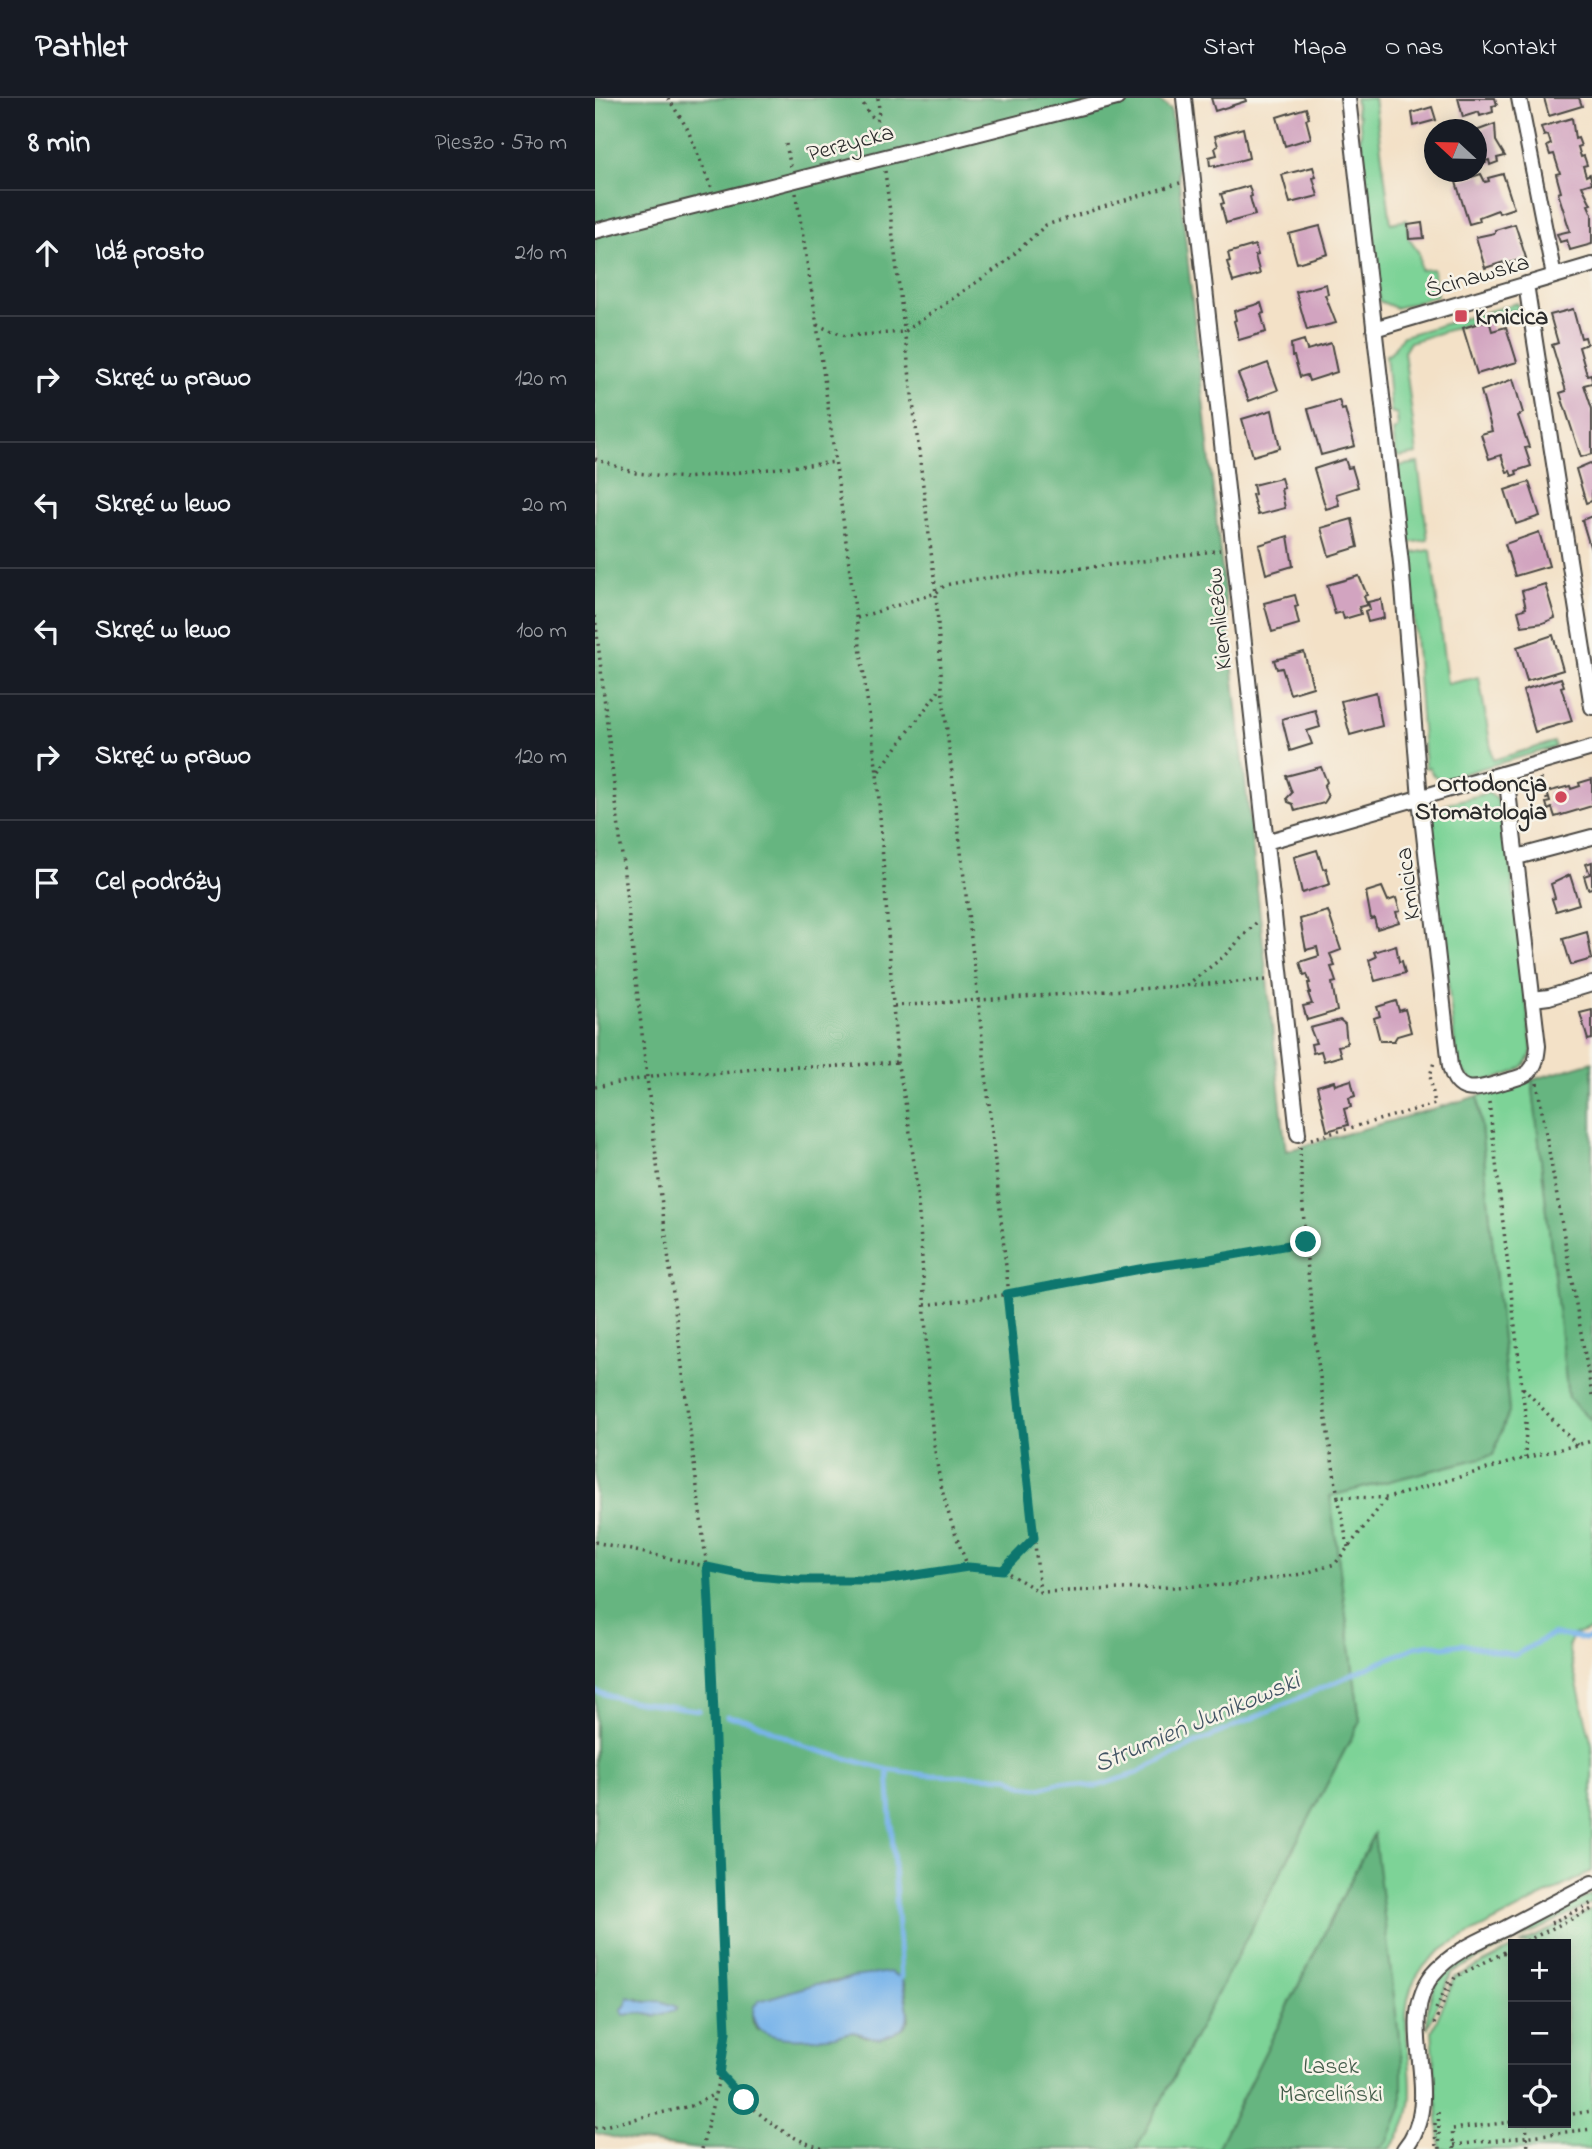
<!DOCTYPE html>
<html lang="pl">
<head>
<meta charset="utf-8">
<style>
  body { margin:0; font-family:"Indie Flower",sans-serif; background:#20242c; color:#f1f3f6 }
  .controls { position:absolute; right:21px; bottom:21px; display:grid; overflow:hidden; border-radius:0px; box-shadow:0 4px 18px #0003 }
  .controls button { width:63px; height:63px; display:grid; place-items:center; padding:0; border:0; border-bottom:2px solid #363941; background:#171b24; color:#f1f3f6; font:35px sans-serif }
  .compass { position:absolute; left:829px; top:21px; width:63px; height:63px; border-radius:50%; background:#171b24; box-shadow:0 4px 18px #0003; rotate:292deg }
  .stop { position:absolute; width:21px; height:21px; margin:-16px; border:5px solid #0f766e; border-radius:50%; background:#fff }
  .stop.end { background:#0f766e; border-color:#fff; box-shadow:0 2px 7px #0008 }
  .list { margin:0; padding:0; list-style:none }
  h2 { display:flex; justify-content:space-between; align-items:center; height:91px; margin:0; padding:0 28px; font-size:30px }
  h2 small { font-size:23px; font-weight:400; color:#9ea1a6 }
  .list li { display:grid; grid-template-columns:46px 1fr auto; gap:21px; align-items:center; box-sizing:border-box; height:126px; padding:0 28px; border-top:2px solid #363941 }
  .list b { display:block; font-size:26px; white-space:nowrap }
  .list em { font-size:23px; font-style:normal; color:#9ea1a6 }
  .icon { flex:none; width:38px; height:38px; fill:none; stroke:currentColor; stroke-width:2; stroke-linecap:round; stroke-linejoin:round }
  .map { position:relative; flex:none; width:997px; height:2051px; overflow:hidden }
  header { display:flex; align-items:center; gap:42px; box-sizing:border-box; height:98px; padding:0 35px; background:#171b24; border-bottom:2px solid #363941 }
  header strong { font-size:33px }
  nav { display:flex; gap:38px; margin-inline-start:auto; font-size:24px }
  main { display:flex }
  aside { flex:1; background:#171b24 }
  .map>svg:first-child { display:block }
</style>
</head>
<body>
<header>
<strong>Pathlet</strong>
<nav><a>Start</a><a>Mapa</a><a>O nas</a><a>Kontakt</a></nav>
</header>
<main>
<aside>
<h2>8 min<small>Pieszo · 570 m</small></h2>
<ul class="list">
<li><svg class="icon" aria-label="ahead" viewBox="0 0 24 24"><path d="M12 20V5M6 11l6-6 6 6"/></svg><div><b>Idź prosto</b></div><em>210 m</em></li>
<li><svg class="icon" aria-label="right" viewBox="0 0 24 24"><path d="M7 20v-9h11M14 6l5 5-5 5"/></svg><div><b>Skręć w prawo</b></div><em>120 m</em></li>
<li><svg class="icon" aria-label="left" viewBox="0 0 24 24"><path d="M17 20v-9H6M10 6l-5 5 5 5"/></svg><div><b>Skręć w lewo</b></div><em>20 m</em></li>
<li><svg class="icon" aria-label="left" viewBox="0 0 24 24"><path d="M17 20v-9H6M10 6l-5 5 5 5"/></svg><div><b>Skręć w lewo</b></div><em>100 m</em></li>
<li><svg class="icon" aria-label="right" viewBox="0 0 24 24"><path d="M7 20v-9h11M14 6l5 5-5 5"/></svg><div><b>Skręć w prawo</b></div><em>120 m</em></li>
<li><svg class="icon" aria-label="arrive" viewBox="0 0 24 24"><path d="M6 21V4h12l-3 4 3 4H6"/></svg><div><b>Cel podróży</b></div></li>
</ul>
</aside>
<div class="map">
<svg width="997" height="2051" viewBox="0 0 997 2051">
  <rect width="100%" height="100%" fill="#f7f3e8"/>
  <filter id="ink" filterUnits="userSpaceOnUse"><feTurbulence type="fractalNoise" baseFrequency=".0143" numOctaves="2"/><feDisplacementMap in="SourceGraphic" scale="14" xChannelSelector="R" yChannelSelector="G"/><feConvolveMatrix kernelMatrix="1 2 1 2 8 2 1 2 1" color-interpolation-filters="sRGB"/></filter>
  <filter id="wash" filterUnits="userSpaceOnUse"><feTurbulence type="fractalNoise" baseFrequency=".00686" numOctaves="4" result="noise"/><feDisplacementMap in="SourceGraphic" scale="28" xChannelSelector="R" yChannelSelector="G"/><feGaussianBlur stdDeviation="1.57" result="paint"/><feColorMatrix in="noise" values="0 0 0 0 0 0 0 0 0 0 0 0 0 0 0 0 0 1.4 0 .05"/><feComposite in="paint" operator="in"/></filter>
  <g filter="url(#wash)">
    <rect width="100%" height="100%" fill="#f3e1c7"/>
    <!-- green -->
    <path fill="#7dd397" stroke="#547f61" stroke-width="2" d="M760,0H779L796,125L812,122L814,141L824,155L825,172L838,171L842,198L801,210L784,203L772,104L773,95L771,94L768,53L766,51L765,37L766,35L764,17L762,16Z
      M922,205L924,215L918,212L815,244L809,254L822,356L804,359L801,357L798,333L803,330L802,316L796,314L791,257L795,256L808,238Z
      M823,365L833,442L813,445L811,444L808,401L805,396L802,371L804,368Z
      M836,452L852,586L884,579L898,662L959,644L960,649L846,682L838,677L834,669L830,670L816,485L812,456Z
      M893,695L902,701L904,709H909L937,952C933,977 902,979 880,986L862,966L835,723V719H840L851,706Z
      M937,982L973,1300L997,1323V1531L978,1537L973,1549L997,1647V1773C967,1789 936,1804 906,1820C879,1834 845,1847 826,1872C786,1924 845,1998 794,2051H782L793,2043L807,1964L778,1737L622,2051H541L765,1623L735,1398L898,1357L914,1313L883,998Z
      M997,1796V1805L857,1874L832,1931C832,1913 833,1895 846,1880C862,1862 889,1851 910,1840C939,1825 968,1810 997,1796Z
      M997,1811V2051H845L837,1933L860,1879L918,1850V2025H971V1846H925Z"/>
    <!-- forest -->
    <path fill="#66b580" stroke="#487056" stroke-width="2" fill-rule="evenodd" d="M0,0H560L576,11L691,1053L883,998L914,1313L898,1357L735,1398L765,1623L541,2051H105L30,2042L0,2035ZM257,1879L306,1880L310,1888L314,1921L309,1929L298,1936L271,1939L258,1934L240,1938L163,1932L158,1925L157,1917C176,1906 197,1892 219,1887C233,1883 242,1885 257,1879ZM42,1900C54,1908 63,1901 78,1909L77,1914L60,1918L47,1915L32,1917L30,1907Z
      M997,964V1323L973,1300L937,982Z
      M779,1736L807,1964V2007L793,2043L782,2051H622Z"/>
    <!-- water -->
    <path fill="#78b4ea" stroke="#52708a" stroke-width="2" d="M295,1874L306,1880C309,1887 309,1894 311,1902C317,1928 308,1932 285,1941C276,1940 266,1935 258,1934C253,1934 247,1937 242,1938C216,1941 149,1949 159,1908L164,1903L220,1886L240,1885L257,1879Z
      M33,1899L51,1904L66,1903L82,1909L80,1913L60,1918L47,1915L29,1917L26,1912L32,1906Z"/>
    <g fill="none" stroke-linecap="round" stroke-linejoin="round">
      <!-- stream -->
      <path stroke="#78b4ea" stroke-width="5" d="M0,1593C20,1601 39,1604 60,1606C75,1607 88,1611 104,1612
        M132,1618L155,1622L214,1650L293,1672L332,1677L413,1679L428,1688L446,1690L466,1684L500,1689L542,1675L601,1645L820,1549L835,1546L849,1549L866,1546L920,1557L958,1536L990,1541L997,1539
        M293,1672L306,1880"/>
    </g>
    <g id="blocks">
      <!-- building -->
      <path fill="#d2a4c0" d="M616,0H650L651,3L620,13Z
        M863,0H900L902,7L897,8L898,14L885,18L884,14L868,19Z
        M949,0H984L987,8L954,18Z
        M837,9L841,22L819,28L817,15Z
        M711,10L714,20L711,21L716,40L690,48L682,19Z
        M977,20L980,41L983,40L986,48L983,49L986,59L989,58L992,67L988,68L991,78L995,76L997,85L987,88L996,106L993,107L997,116V146L975,152L972,142L965,144L962,136L975,133L963,95L966,94L961,76L965,75L959,56L955,57L952,48L956,46L953,37L949,38L946,29Z
        M900,26L901,43L910,58L902,60L903,64L895,67L894,62L890,63L891,65L881,68V33Z
        M648,30L654,60L620,69V67L615,68L614,59L622,57L620,50L623,48L620,38Z
        M718,69L721,79L718,80L723,98L695,105L687,77Z
        M886,76L890,84L894,83L893,80L908,76L919,110L904,115L903,112L900,113L884,119L885,123L874,126L861,84Z
        M654,88L657,98L655,99L660,117L631,125L626,106L629,105L626,96Z
        M827,125L829,140L814,141L813,127Z
        M920,126L931,160L910,166L909,164L890,170L881,139L900,135V132Z
        M725,128L733,156L702,165L694,136Z
        M660,147L663,157L660,158L665,176L638,184L632,164L635,163L633,155Z
        M731,186L733,196L730,197L741,225L712,232L701,194Z
        M666,205L669,215L666,216L671,234L644,242L639,223L641,222L639,213Z
        M978,211L986,240L990,239L992,246L984,249L992,277L996,276L997,281V285L989,287L997,311V356L986,359L965,295L971,293L957,247L963,245L955,217Z
        M894,222L897,233L911,229L922,264L882,276L868,230Z
        M709,242L712,252L736,245L742,274L714,283L712,277L705,279L699,258H697L696,246Z
        M673,265L683,292L654,303L643,276Z
        M918,281L928,315L923,318L934,349L930,350L936,368L921,373L922,376L917,378L915,373L912,374L906,357L894,361L886,336L897,333L886,293Z
        M744,302L747,312L750,311L760,348L726,357L713,311Z
        M677,312L685,350L658,358L647,321Z
        M750,361L753,370L757,369L763,389L741,396L744,407L731,411L719,371Z
        M995,365L997,366V403L991,405L981,371Z
        M686,380L689,390L686,391L690,410L663,417L657,397L660,396L658,387Z
        M934,384L945,418L921,426L910,392Z
        M997,418V452H996L987,422Z
        M757,421L763,449L734,458L726,430Z
        M944,434L954,468L920,478L910,446Z
        M693,438L698,468L671,476L664,447Z
        M764,478L772,497L769,498L772,507L764,509L766,516L749,521L747,514L740,516L732,487Z
        M950,486L960,520L948,525L927,528L923,513L931,510L927,493Z
        M700,497L703,508L700,509L704,526L677,534L669,505Z
        M786,501L789,520L773,524L770,513L775,511L773,504Z
        M958,537L968,572L932,583L922,549Z
        M709,554L718,589L695,596L687,570L682,571L679,562Z
        M966,580L969,588L966,589L977,623L940,634L928,592Z
        M781,594L787,628L755,637L746,603Z
        M720,612L725,629L712,633L717,646L695,653L687,621Z
        M726,669L732,684L729,688L733,699L729,705L700,713L698,706L693,704L692,700L697,695L691,678Z
        M997,681V708L960,719L957,710L953,712L951,705L955,704L952,694L975,688L976,691L985,688L984,685Z
        M722,752L728,771L731,770L735,786L707,795L699,759Z
        M997,764V790L993,791L989,778L995,776L991,766Z
        M975,777L984,806L961,813L957,801L960,800L956,786Z
        M787,789L793,803L801,800L805,813L801,814L804,824L782,831L779,820L776,821L771,794Z
        M733,813L746,852L735,856L740,868L736,869L741,884L737,885L742,913L712,922L708,908L717,906L713,895H715L713,885H715L712,876L709,877L705,864L724,858L722,849L711,852L705,821Z
        M992,834L997,861L976,867L968,841Z
        M801,847L804,864L807,863L810,875L780,883L774,862L781,859L779,854Z
        M801,903L804,913L810,911L816,934L802,938L799,943H785L779,920L785,918L782,909Z
        M997,912V941L993,942L985,915Z
        M745,922L750,926L752,946L743,948L746,958L729,963L726,953L718,955L716,946L721,945L715,930Z
        M756,982L760,998L754,1000L756,1009L749,1011L753,1027L732,1033L722,988L739,983L740,987Z"/>
    </g>
  </g>
  <g filter="url(#ink)">
    <use href="#blocks" fill-opacity="0" stroke="#494642" stroke-width="2"/>
    <g fill="none" stroke-linecap="round" stroke-linejoin="round">
      <!-- minor casing -->
      <g stroke="#494642" stroke-width="18">
        <path id="minor" d="M589,0L703,1036
          M753,0L806,465L825,701L855,968C863,1001 884,990 908,984C917,981 927,980 934,974C941,967 942,958 943,948L911,676
          M924,0L959,178
          M0,133L522,0
          M931,186L997,609
          M779,231L997,167
          M671,744L997,650
          M922,759L997,739
          M938,901L954,899L997,886
          M809,2051C853,1999 798,1928 838,1876C856,1854 886,1842 911,1830C939,1815 968,1800 997,1785"/>
      </g>
      <!-- path -->
      <path stroke="#494642" stroke-width="3.5" stroke-dasharray="2 5" stroke-linecap="butt" d="M73,0L92,30L116,89
        M265,0L274,16L282,22
        M283,0L284,13L282,22L287,44
        M191,46L196,70
        M290,73L341,495L347,589L383,901L445,1494
        M201,95L222,227L282,675L302,964C321,1047 326,1133 330,1218C333,1271 334,1325 344,1377C350,1409 361,1439 373,1469
        M222,227L250,238L309,234L408,166L451,127L585,85
        M0,361L41,375L90,380L241,364
        M0,518L59,1042L112,1470L120,1604V1665L131,1934L129,1961L120,1996L96,2008L0,2030
        M262,520L341,495L350,487L382,481L534,465L625,452
        M284,673L346,590
        M945,680L953,704
        M592,887L628,859L664,822
        M299,908L671,882
        M942,985L997,1297
        M0,989L78,975L99,973L119,976L173,969H231L302,964
        M894,1004L931,1323L930,1360
        M716,1041L840,1006L835,978L839,964
        M705,1049C709,1167 724,1284 743,1399L792,1400L930,1360L997,1343
        M330,1207L433,1194L555,1169L616,1161L711,1144
        M928,1290L982,1347
        M743,1399L753,1449
        M0,1444L150,1477L203,1482H289L373,1469L408,1472L438,1441
        M408,1472L445,1494L633,1487L707,1476L740,1466L792,1400
        M956,1825L997,1805
        M925,1846L997,1811
        M841,1911L854,1883
        M839,1926L860,1879L918,1850
        M125,1976C156,2010 183,2038 229,2051
        M843,2014L845,2051
        M971,2017L997,2013
        M840,2025L841,2051
        M931,2025L933,2051
        M859,2047L997,2031
        M107,2051L120,1996
        M859,2051L857,2031L918,2024"/>
      <!-- minor -->
      <use href="#minor" stroke="#fff" stroke-width="14"/>
    </g>
  </g>
  <g fill="none" stroke-linecap="round" stroke-linejoin="round" filter="url(#ink)">
    <!-- route -->
    <path stroke="#0f766e" stroke-width="9" d="M149,2002L125,1976L131,1934C124,1779 121,1624 112,1469L150,1477L203,1482H289L373,1469L408,1472L439,1440L412,1196L555,1169L615,1161L711,1144"/>
  </g>
  <!-- markers -->
  <g fill="#d1495b" stroke="#f7f3e8" stroke-width="2.5">
    <rect x="859" y="211" width="14" height="14" rx="3.5"/>
    <circle cx="966" cy="699" r="7"/>
  </g>
  <g text-anchor="middle" stroke-width="5" stroke-linejoin="round" paint-order="stroke">
    <!-- street labels -->
    <g font-size="24" fill="#2b2b2b" stroke="#f7f3e8">
      <text transform="translate(255 44) rotate(-15)" y="8">Perzycka</text>
      <text transform="translate(882 177) rotate(-16)" y="8">Ścinawska</text>
      <text transform="translate(623 521) rotate(-96)" y="8">Kiemliczów</text>
      <text transform="translate(812 786) rotate(-97)" y="8">Kmicica</text>
    </g>
    <!-- poi labels -->
    <g font-size="24" font-weight="bold" fill="#2b2b2b" stroke="#f7f3e8" text-anchor="start">
      <text x="880" y="226">Kmicica</text>
      <text x="952" y="693" text-anchor="end">Ortodoncja<tspan x="952" dy="28">Stomatologia</tspan></text>
    </g>
    <!-- park labels -->
    <g font-size="24" fill="#445d4b" stroke="#f7f3e8">
      <text x="736" y="1975">Lasek<tspan x="736" dy="28">Marceliński</tspan></text>
    </g>
    <!-- water labels -->
    <g font-size="26" font-style="italic" fill="#425464" stroke="#f7f3e8">
      <text transform="translate(601 1623) rotate(-23)" y="9">Strumień Junikowski</text>
    </g>
  </g>
</svg>
<div class="controls">
<button>+</button>
<button>−</button>
<button><svg class="icon" aria-label="locate" viewBox="0 0 24 24"><circle cx="12" cy="12" r="6"/><path d="M12 2v4M12 18v4M2 12h4M18 12h4"/></svg></button>
</div>
<svg class="compass" viewBox="-18 -18 36 36"><path d="M0-13l5 13h-10z" fill="#e53935"/><path d="M0 13l5-13h-10z" fill="#9ea1a6"/></svg>
<div class="stop" style="left:149px;top:2002px"></div>
<div class="stop end" style="left:711px;top:1144px"></div>
</div>
</main>
</body>
</html>
